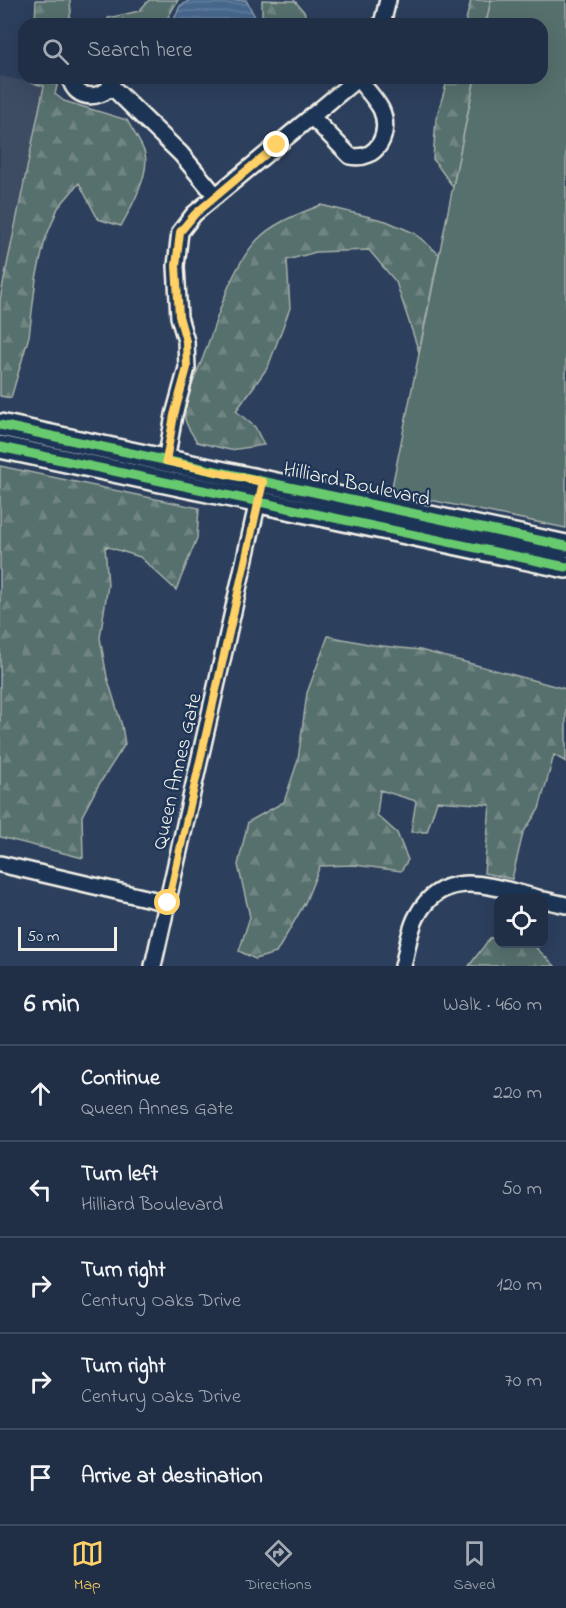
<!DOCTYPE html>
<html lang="en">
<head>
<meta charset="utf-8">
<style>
  body { margin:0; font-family:"Indie Flower",sans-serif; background:#2d3b51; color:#f1f3f6 }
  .controls { position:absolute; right:18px; bottom:18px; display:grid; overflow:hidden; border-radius:12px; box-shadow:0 6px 24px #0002 }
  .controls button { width:54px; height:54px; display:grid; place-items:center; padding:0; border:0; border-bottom:2px solid #3e4a5f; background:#212f46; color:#f1f3f6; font:30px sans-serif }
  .scale { position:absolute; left:18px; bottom:15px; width:99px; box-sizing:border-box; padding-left:6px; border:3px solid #f4f1e8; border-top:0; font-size:16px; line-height:21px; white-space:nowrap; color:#f4f1e8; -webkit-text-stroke:4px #1d3557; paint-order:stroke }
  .stop { position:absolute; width:18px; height:18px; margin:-14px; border:4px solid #ffd166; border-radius:50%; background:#fff }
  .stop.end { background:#ffd166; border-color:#fff; box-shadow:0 2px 6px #0008 }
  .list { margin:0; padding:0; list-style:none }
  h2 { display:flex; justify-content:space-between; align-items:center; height:78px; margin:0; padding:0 24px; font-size:26px }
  h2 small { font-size:20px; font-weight:400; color:#a2a9b3 }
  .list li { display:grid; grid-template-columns:39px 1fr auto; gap:18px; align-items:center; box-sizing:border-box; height:96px; padding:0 24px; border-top:2px solid #3e4a5f }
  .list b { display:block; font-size:22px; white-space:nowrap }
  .list p { margin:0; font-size:20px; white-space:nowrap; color:#a2a9b3 }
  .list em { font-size:20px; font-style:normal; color:#a2a9b3 }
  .icon { flex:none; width:33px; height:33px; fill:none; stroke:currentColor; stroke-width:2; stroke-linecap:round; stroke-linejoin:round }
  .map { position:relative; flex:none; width:566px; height:966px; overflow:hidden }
  .search { position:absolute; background:#212f46; box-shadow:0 6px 24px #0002; left:18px; right:18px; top:18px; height:66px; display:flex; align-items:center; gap:15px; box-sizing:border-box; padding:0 21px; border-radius:18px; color:#a2a9b3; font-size:22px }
  .sheet { height:558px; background:#212f46 }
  nav { display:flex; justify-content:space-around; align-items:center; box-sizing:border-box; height:84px; border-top:2px solid #3e4a5f; background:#212f46; font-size:16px; color:#a2a9b3 }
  nav a { display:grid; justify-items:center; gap:3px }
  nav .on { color:#ffd166 }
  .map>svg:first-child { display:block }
</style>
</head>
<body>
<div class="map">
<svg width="566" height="966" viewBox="0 0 566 966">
  <defs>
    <pattern id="forest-firs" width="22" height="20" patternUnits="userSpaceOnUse" patternTransform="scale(1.5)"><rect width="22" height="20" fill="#57706d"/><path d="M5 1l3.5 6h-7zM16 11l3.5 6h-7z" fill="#708582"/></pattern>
    <pattern id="water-rules" width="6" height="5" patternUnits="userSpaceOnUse" patternTransform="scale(1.5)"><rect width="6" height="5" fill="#47678c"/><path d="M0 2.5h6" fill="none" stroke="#627d9c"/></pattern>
  </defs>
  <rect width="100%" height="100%" fill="#2c3f5d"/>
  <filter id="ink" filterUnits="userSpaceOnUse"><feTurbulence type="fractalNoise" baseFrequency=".0167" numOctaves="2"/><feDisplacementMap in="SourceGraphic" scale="12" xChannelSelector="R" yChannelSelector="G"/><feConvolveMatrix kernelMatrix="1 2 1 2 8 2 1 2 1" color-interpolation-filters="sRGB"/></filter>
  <g filter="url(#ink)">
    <!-- built -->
    <path fill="#3e4b64" d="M0,76L44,85L0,299Z"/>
    <!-- forest -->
    <path fill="url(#forest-firs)" stroke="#a6b0aa" stroke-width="1.5" d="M36,0H70L71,12L68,24H35Z
      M149,0H178L164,24H108V18L139,11Z
      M262,0L295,1L305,13L304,24H262Z
      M471,0H491L486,24H465Z
      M32,78H59L55,94L64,101L127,120C132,130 142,143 145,154C150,174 131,208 121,226L98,219L79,183L58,208L45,240L36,279L29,336L11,398L0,396V299L44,86L32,83Z
      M448,78H475L453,187L433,159L436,119Z
      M321,205L386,221L414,233L439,254L419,352L396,282L369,250L316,252L287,260L290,308L268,367L236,411L255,427L264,445L230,450L197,442C193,435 185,425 185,418C183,398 199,370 205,352C219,315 229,271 257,240C274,222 299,214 321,205Z
      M0,466L199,508L197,538L176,590L140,557L105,546L108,585L100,638L107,677L122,726L125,744L98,786L82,816L83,858L0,837Z
      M328,636L373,645L420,650L566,689V762L554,755L539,809L523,833L512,879L484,873L490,805L437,801L427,832H411L416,801L380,790L377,815L397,833L408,860L401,871L355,865L320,866L305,903L276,953L255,959L239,951L250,917L238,865L248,822L284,802L298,760L307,693Z
      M498,937V944H532L555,966H469L490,938Z"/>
    <!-- park -->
    <path fill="#57706d" stroke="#a6b0aa" stroke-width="1.5" d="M491,0H566V528L391,492L475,78H542V24H486Z"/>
    <!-- water -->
    <path fill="url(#water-rules)" stroke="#8c9eb1" stroke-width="1.5" d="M190,0H246L256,19V24H172L180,6Z"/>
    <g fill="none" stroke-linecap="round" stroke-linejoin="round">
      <!-- street casing -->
      <g stroke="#f4f1e8" stroke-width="20">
        <path id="street" d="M382,24L388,0
          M70,78C75,98 94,100 109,89L113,78
          M110,85L181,154L216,196
          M311,116L350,156C377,162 392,133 381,109C375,98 365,88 358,79
          M166,461L174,415L187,368L186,341L179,317L176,266L180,232L194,214L358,78
          M0,864L168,903
          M544,900L566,905
          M153,966L260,492
          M403,966C407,951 409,930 417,916C444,865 495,888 538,898"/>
      </g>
      <!-- secondary casing -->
      <g stroke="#f4f1e8" stroke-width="26">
        <path id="secondary" d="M0,425L566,546
          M0,447L566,567"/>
      </g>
      <!-- street -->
      <use href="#street" stroke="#1d3557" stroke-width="15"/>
      <!-- secondary -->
      <use href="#secondary" stroke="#1d3557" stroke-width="21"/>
      <!-- cycleway casing -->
      <g stroke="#1d3557" stroke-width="13">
        <path id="cycleway" d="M0,425L566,546
          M0,447L566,567"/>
      </g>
      <!-- cycleway -->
      <use href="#cycleway" stroke="#67ca6e" stroke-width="9"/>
    </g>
  </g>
  <g fill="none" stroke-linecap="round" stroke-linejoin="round" filter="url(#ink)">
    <!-- route -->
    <path stroke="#ffd166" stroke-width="8" d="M168,903L263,482L166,461L174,415L187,368L186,341L179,316L176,266L180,232L195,214L277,145"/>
  </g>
  <g text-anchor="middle" stroke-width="4.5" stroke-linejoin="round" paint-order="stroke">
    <!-- street labels -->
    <g font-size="21" fill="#f4f1e8" stroke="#1d3557">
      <text transform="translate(357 483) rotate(12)" y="7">Hilliard Boulevard</text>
      <text transform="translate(176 771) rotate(-77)" y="7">Queen Annes Gate</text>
    </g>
  </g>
</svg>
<div class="controls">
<button><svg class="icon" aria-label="locate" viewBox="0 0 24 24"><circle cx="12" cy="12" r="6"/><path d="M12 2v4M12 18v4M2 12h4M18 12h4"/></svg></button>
</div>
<div class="scale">50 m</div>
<div class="stop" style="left:168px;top:903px"></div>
<div class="stop end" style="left:277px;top:145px"></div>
<div class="search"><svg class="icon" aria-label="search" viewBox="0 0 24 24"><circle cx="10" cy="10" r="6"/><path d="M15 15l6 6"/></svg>Search here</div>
</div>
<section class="sheet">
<h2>6 min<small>Walk · 460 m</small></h2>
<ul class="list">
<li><svg class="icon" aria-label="ahead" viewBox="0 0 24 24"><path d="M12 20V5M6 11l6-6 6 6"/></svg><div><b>Continue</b><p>Queen Annes Gate</p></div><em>220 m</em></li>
<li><svg class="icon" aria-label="left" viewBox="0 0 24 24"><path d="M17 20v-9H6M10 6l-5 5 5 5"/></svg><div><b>Turn left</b><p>Hilliard Boulevard</p></div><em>50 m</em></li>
<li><svg class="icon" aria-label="right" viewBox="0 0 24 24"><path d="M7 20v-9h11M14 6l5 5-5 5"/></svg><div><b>Turn right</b><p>Century Oaks Drive</p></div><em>120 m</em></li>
<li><svg class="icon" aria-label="right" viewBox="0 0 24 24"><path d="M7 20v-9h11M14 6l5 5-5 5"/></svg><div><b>Turn right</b><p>Century Oaks Drive</p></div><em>70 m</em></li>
<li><svg class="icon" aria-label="arrive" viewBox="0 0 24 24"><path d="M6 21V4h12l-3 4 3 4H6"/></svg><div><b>Arrive at destination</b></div></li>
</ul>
</section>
<nav>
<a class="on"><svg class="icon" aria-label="map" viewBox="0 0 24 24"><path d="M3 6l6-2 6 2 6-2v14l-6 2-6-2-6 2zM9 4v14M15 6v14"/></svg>Map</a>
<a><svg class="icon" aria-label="directions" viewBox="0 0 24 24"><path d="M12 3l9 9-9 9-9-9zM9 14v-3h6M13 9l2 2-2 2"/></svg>Directions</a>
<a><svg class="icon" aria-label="saved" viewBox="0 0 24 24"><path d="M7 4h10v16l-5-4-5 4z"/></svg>Saved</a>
</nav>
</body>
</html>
